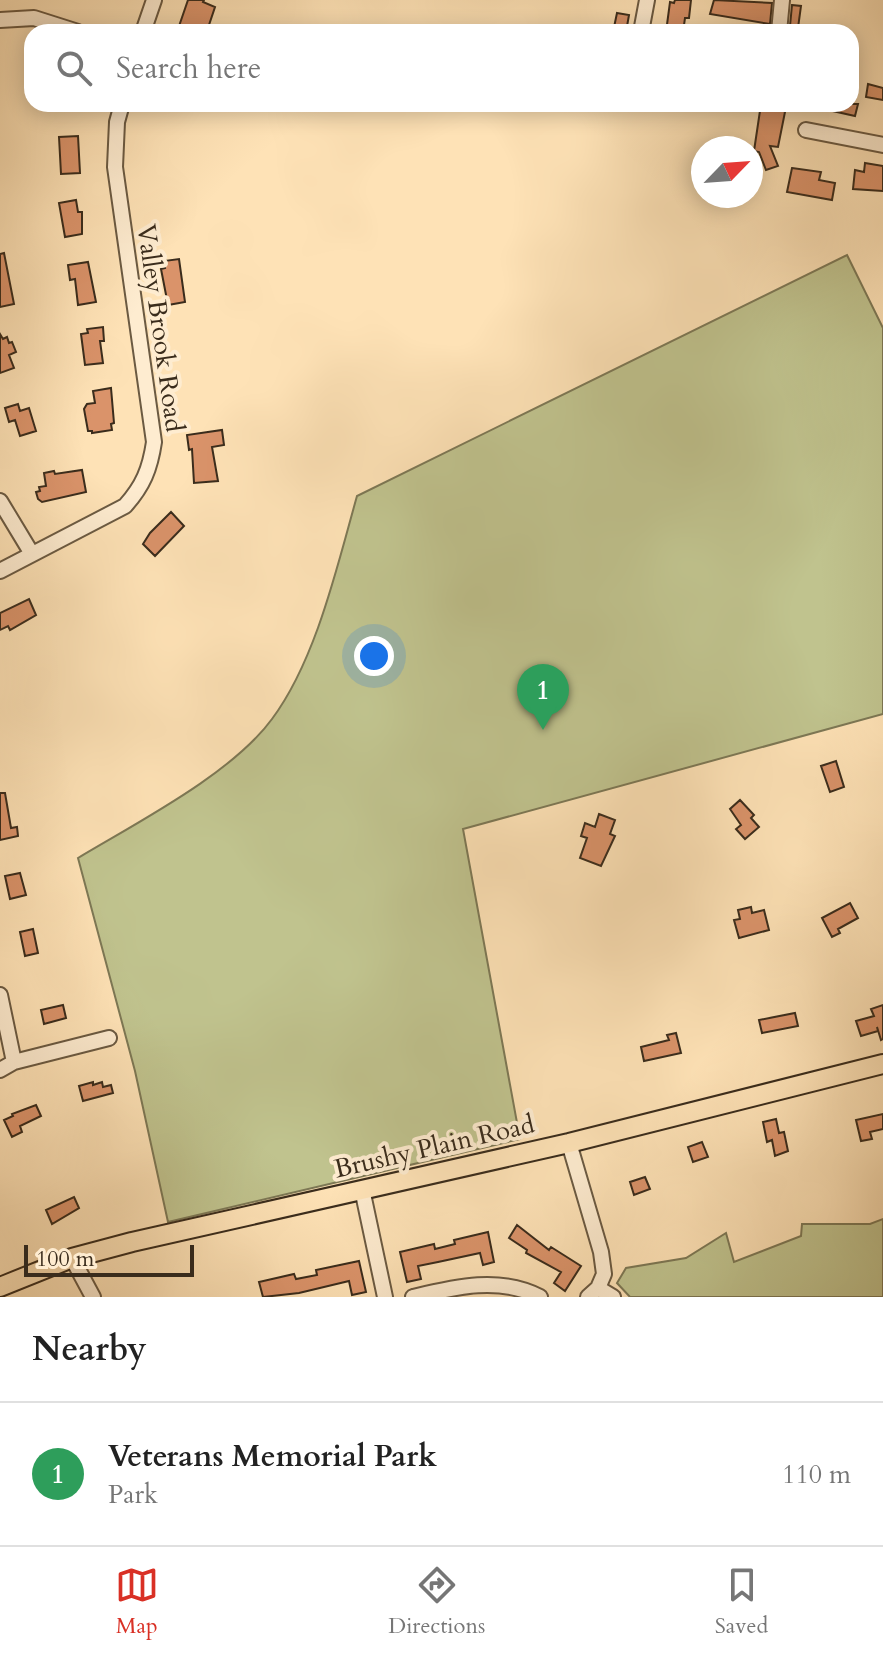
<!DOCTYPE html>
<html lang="en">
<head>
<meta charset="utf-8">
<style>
  body { margin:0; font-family:Cardo,serif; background:#f2f2f2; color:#222 }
  .compass { position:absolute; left:691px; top:136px; width:72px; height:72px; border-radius:50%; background:#fff; box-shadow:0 4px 20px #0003; rotate:65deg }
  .scale { position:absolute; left:24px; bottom:20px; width:170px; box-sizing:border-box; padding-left:8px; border:4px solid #3a2c1c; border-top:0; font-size:22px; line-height:28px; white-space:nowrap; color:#3a2c1c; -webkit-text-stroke:6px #feecd0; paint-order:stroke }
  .you { position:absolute; left:374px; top:656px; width:28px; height:28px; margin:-20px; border:6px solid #fff; border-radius:50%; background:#1a73e8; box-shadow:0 0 0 12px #1a73e833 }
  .badge { display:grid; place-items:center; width:52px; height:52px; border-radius:50%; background:#d93025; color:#fff; font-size:26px; font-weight:700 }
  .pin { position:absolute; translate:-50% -66px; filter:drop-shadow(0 2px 4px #0008) }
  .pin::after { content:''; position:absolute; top:42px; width:28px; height:24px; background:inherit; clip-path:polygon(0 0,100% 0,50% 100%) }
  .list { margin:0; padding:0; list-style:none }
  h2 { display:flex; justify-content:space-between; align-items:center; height:104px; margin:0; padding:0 32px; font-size:34px }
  h2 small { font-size:26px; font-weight:400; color:#767676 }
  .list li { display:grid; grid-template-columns:52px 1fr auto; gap:24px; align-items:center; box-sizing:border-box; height:144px; padding:0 32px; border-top:2px solid #e0e0e0 }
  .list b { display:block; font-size:30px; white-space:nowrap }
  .list p { margin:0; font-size:26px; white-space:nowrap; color:#767676 }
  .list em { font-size:26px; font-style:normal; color:#767676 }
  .icon { flex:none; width:44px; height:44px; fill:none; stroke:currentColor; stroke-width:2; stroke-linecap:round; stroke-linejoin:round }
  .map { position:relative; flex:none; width:883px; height:1297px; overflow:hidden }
  .search { position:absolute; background:#fff; box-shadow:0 4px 20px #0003; left:24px; right:24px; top:24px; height:88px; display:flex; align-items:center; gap:20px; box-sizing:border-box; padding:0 28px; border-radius:24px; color:#767676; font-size:30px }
  .sheet { height:248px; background:#fff }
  nav { display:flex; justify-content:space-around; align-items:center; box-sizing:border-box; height:112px; border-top:2px solid #e0e0e0; background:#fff; font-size:22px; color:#767676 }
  nav a { display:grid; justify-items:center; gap:4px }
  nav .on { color:#d93025 }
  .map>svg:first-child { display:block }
</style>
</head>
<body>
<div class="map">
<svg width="883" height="1297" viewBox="0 0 883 1297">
  <rect width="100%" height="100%" fill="#fee2b6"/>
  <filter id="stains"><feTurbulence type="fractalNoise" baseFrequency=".0025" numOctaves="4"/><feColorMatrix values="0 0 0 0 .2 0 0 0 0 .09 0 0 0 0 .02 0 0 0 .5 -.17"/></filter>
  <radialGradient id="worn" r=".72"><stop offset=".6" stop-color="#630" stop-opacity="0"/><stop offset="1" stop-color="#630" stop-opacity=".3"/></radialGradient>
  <!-- green -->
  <path fill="#c0c38e" stroke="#7d7855" stroke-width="2" d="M847,255L883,328V714L463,829L520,1139L168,1222L135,1071L78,858C136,823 232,774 272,719C316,660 337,567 357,496Z
    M883,1219V1297H630L617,1283L626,1268L686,1258L726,1233L734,1262L801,1236L802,1224H870Z"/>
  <!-- building -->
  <path fill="#da936a" stroke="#3a2c1c" stroke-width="2" d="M188,0H204L203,2L215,7L209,25L225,32H177Z
    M675,0H691L689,18H685L683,32H666L670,2L674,3Z
    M714,0L772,3L770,24L710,14Z
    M792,5L801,6L798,28L790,26Z
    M617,13L629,15L626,32H613Z
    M868,84L883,88V100L866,97Z
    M761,104H780V109L785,112L778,147L770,146L778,166L766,170L759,152L754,151Z
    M820,104H858L855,116L819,108Z
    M78,136L80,173L61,174L59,137Z
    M865,163L883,166V191L853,189L855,170L864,172Z
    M792,168L821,172L819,180L835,183L832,200L787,192Z
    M76,200L78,212H82V234L65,237L59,203Z
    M4,253L14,304L0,307V254Z
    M179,259L185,302L168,305L161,269L165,268L164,261Z
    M88,262L96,302L78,305L75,279L70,280L68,265Z
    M103,327L104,341H100L103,363L85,365L81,334L88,333L87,329Z
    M0,334L3,339L7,337L9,343L12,342L16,352L9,355L14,368L0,373Z
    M111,388L114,423L111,424L112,430L92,433V431H88L84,409L87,404L95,403L93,391Z
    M18,404L20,411L29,408L36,431L20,436L15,420L9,422L5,408Z
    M222,430L224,445L212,447L218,481L194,483L192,449L189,450L187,435Z
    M82,470L86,492L42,502L38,499L36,492L40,491L39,487L46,486L44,473L54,471L55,474Z
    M171,512L184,526L155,556L143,544L150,533Z
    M29,599L36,615L10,630L8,626L0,630V613Z
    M836,761L844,787L830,792L821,766Z
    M0,793H5L11,828L17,827L18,836L0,840Z
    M740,800L754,815L751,818L759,827L745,839L736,829L741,825L730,809Z
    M599,814L615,820L610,834L615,836L601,866L580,858L587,838L581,836L585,823L595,827Z
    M20,873L26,895L10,899L5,876Z
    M850,903L858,918L838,929L840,933L832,937L822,918Z
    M751,907L752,913L764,910L769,930L739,938L734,920L740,919L738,910Z
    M33,929L38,953L25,956L20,932Z
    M63,1005L66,1018L44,1024L41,1010Z
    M883,1005V1039L881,1040L877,1027L878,1031L861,1036L856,1021L874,1016L871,1009Z
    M795,1013L798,1026L762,1033L759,1020Z
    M676,1033L681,1053L644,1061L641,1047L669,1040L667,1035Z
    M93,1082V1085L102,1082L103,1087L111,1085L113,1093L83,1101L79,1086Z
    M36,1105L41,1116L20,1126L22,1132L12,1137L4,1120L13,1116L12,1114Z
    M883,1114V1129L870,1132L872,1139L861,1141L856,1120Z
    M776,1119L779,1133L784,1132L788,1151L775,1156L772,1140L767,1142L763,1122Z
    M702,1142L708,1157L693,1162L688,1147Z
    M645,1177L650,1189L634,1195L630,1182Z
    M74,1197L79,1208L52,1224L46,1210Z
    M517,1225L549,1250L551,1247L581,1266L565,1291L554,1283L561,1272L526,1253L527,1250L509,1238Z
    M488,1232L494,1262L483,1265L480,1253L438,1262L418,1266L421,1279L407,1282L400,1252L434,1244L435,1249L455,1244L454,1240Z
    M359,1261L366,1292L352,1295L349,1281L299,1293L263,1297L259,1282L294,1274L296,1279L317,1275L316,1270Z"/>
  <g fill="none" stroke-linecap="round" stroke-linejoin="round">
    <!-- minor casing -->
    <g stroke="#6b5a42" stroke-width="18">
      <path id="minor" d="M0,20L34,18L78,32
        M143,32L154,0
        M641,32L647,0
        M779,32L782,0
        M806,130L883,145
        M0,501L32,554
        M0,571L125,506C143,486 150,469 154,442L115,167L117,122L122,104
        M0,995L14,1062
        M0,1070L14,1062L109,1038
        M569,1143L601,1252L604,1274L598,1288L588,1297
        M362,1189L385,1297
        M72,1258L93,1297
        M598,1288L613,1297
        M413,1297C455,1287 500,1276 540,1297"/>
    </g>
    <!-- major casing -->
    <g stroke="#3a2c1c" stroke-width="22">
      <path id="major" d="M0,1287L72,1258L132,1242L569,1143L883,1064"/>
    </g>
    <!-- minor -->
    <use href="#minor" stroke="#feecd0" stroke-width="14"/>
    <!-- major -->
    <use href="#major" stroke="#fee2b6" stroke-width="18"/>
  </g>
  <g text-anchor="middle" stroke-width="8" stroke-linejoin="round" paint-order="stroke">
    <!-- street labels -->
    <g font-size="26" fill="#3a2c1c" stroke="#feecd0">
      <text transform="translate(161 328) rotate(82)" y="9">Valley Brook Road</text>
      <text transform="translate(434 1146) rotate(-13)" y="9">Brushy Plain Road</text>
    </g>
  </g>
  <rect width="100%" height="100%" filter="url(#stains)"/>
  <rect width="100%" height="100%" fill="url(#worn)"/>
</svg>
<svg class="compass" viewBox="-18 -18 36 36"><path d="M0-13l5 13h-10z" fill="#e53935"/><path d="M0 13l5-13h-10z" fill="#767676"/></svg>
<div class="scale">100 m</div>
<div class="you"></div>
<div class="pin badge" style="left:543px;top:730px;background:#2e9e5b">1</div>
<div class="search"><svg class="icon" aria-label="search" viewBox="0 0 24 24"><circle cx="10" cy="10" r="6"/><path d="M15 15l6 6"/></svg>Search here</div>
</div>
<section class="sheet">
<h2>Nearby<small></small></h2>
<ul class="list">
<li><span class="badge" style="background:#2e9e5b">1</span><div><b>Veterans Memorial Park</b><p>Park</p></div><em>110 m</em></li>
</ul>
</section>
<nav>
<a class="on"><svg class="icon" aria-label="map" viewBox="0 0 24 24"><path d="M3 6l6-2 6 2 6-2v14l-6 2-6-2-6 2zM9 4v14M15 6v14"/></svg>Map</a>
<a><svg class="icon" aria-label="directions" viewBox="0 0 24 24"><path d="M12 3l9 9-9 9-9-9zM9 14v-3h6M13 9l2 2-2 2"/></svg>Directions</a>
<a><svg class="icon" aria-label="saved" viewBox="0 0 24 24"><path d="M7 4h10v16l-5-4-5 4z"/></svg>Saved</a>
</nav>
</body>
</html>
